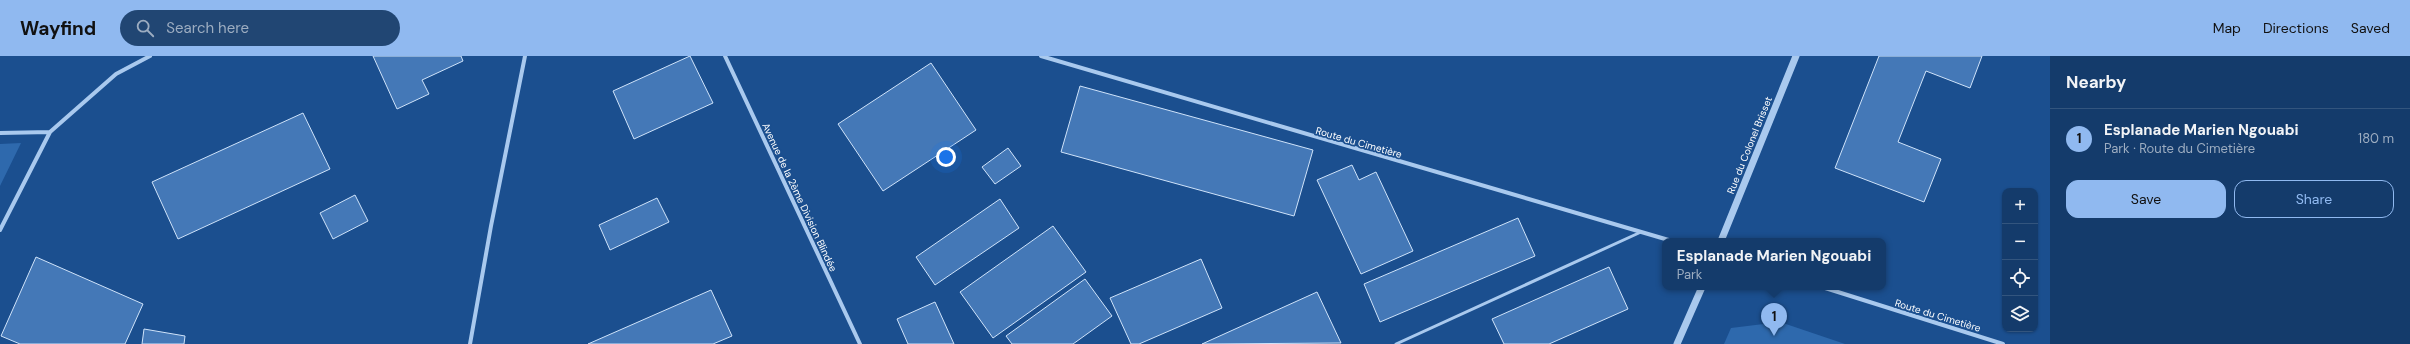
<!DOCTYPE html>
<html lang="en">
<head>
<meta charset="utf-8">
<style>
  body { margin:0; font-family:"DM Sans",sans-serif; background:#214673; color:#f1f3f6 }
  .controls { position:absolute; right:12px; bottom:12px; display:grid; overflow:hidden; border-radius:8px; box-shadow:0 1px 3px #0004 }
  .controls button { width:36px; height:36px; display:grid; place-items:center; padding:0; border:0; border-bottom:1px solid #33557e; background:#143b6b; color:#f1f3f6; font:20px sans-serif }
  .you { position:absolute; left:946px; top:101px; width:14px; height:14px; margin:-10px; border:3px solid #fff; border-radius:50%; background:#1a73e8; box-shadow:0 0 0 6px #1a73e833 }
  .badge { display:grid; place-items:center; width:26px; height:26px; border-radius:50%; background:#90b9f0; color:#111; font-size:13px; font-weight:700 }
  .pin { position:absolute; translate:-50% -33px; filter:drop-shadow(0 1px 2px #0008) }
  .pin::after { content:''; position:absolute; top:21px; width:14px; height:12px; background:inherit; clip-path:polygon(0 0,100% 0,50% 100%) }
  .popup { position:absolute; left:1662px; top:182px; width:224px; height:52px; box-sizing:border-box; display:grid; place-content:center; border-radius:8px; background:#143b6b; filter:drop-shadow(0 1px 3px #0005); font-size:13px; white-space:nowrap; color:#9dadc1 }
  .popup b { font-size:15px; color:#f1f3f6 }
  .popup::after { content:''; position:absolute; left:50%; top:100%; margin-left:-8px; border:8px solid transparent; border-top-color:#143b6b }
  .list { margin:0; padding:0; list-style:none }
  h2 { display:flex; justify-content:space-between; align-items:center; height:52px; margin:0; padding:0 16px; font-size:17px }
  h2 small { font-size:13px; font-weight:400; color:#9dadc1 }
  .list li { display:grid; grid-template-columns:26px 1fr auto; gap:12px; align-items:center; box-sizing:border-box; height:60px; padding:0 16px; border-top:1px solid #33557e }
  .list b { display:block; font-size:15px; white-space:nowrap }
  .list p { margin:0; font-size:13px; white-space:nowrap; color:#9dadc1 }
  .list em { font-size:13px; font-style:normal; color:#9dadc1 }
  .actions { display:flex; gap:8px; padding:12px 16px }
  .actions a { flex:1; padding:9px 0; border:1px solid #90b9f0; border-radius:12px; text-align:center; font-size:14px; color:#90b9f0 }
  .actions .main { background:#90b9f0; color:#111 }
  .icon { flex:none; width:22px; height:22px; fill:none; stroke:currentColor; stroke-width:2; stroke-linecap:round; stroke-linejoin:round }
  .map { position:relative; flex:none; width:2050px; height:288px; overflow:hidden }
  header { display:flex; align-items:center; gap:24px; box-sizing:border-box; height:56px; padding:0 20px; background:#90b9f0; color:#111 }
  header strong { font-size:19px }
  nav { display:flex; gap:22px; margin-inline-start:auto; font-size:14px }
  .search { width:280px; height:36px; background:#214673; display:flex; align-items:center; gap:10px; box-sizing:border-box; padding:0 14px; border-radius:22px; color:#9dadc1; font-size:15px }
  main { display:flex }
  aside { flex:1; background:#143b6b }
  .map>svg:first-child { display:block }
</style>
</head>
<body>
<header>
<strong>Wayfind</strong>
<div class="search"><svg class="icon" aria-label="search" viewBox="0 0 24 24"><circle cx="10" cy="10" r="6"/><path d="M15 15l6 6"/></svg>Search here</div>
<nav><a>Map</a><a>Directions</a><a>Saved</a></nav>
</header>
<main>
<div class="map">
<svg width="2050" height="288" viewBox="0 0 2050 288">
  <rect width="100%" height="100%" fill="#1b4f8f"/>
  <!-- green -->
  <path fill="#2e69ad" d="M21,87L0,130V88Z
    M1780,266L1845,288H1724L1731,272Z"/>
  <!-- building -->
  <path fill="#4478b7" stroke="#cfe3fa" d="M373,0H461L463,5L422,24L429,38L397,53Z
    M690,0L713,47L634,83L613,35Z
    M1879,0H1982L1970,32L1926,15L1898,86L1941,103L1924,146L1835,112Z
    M931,7L976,74L883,135L838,68Z
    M1080,30L1313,94L1294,160L1061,96Z
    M303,57L330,113L178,183L152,126Z
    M1008,92L1021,110L995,128L982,111Z
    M1352,109L1359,124L1376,116L1413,195L1361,218L1317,124Z
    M355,139L368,165L333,183L320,157Z
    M657,142L669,166L610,194L599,169Z
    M1000,143L1019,172L935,229L916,201Z
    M1518,162L1535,200L1380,266L1364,228Z
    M1053,170L1086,216L993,282L960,236Z
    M36,201L143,248L125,288H20L1,280Z
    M1201,203L1222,252L1139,288H1131L1110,242Z
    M1609,211L1628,253L1549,288H1504L1492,263Z
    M1085,223L1112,260L1073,288H1012L1006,280Z
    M711,234L732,280L713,288H588Z
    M1317,236L1341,287L1202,288Z
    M935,246L954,288H908L897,263Z
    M144,273L185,280L184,288H142Z"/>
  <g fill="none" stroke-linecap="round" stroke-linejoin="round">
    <!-- service -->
    <path stroke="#a9c9ee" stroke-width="3" d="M1396,288L1641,176"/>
    <!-- minor -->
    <path stroke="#a9c9ee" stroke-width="4" d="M725,0L860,288
      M1041,0L1672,185
      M0,77L50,76
      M0,174L50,76L116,18L150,0
      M1822,231L2003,288
      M470,288L491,170L525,0"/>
    <!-- tertiary -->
    <path stroke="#a9c9ee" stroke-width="7" d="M1721,185L1796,0
      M1677,288L1702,231"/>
  </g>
  <g text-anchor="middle" stroke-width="3.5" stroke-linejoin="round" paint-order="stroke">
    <!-- street labels -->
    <g font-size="10" fill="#fff" stroke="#1b4f8f">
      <text transform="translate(1359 86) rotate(16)" y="4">Route du Cimetière</text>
      <text transform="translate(1749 89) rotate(-68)" y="4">Rue du Colonel Brisset</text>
      <text transform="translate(800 141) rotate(65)" y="4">Avenue de la 2ème Division Blindée</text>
      <text transform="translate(1938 259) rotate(17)" y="4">Route du Cimetière</text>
    </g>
  </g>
</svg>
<div class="controls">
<button>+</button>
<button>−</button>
<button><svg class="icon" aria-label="locate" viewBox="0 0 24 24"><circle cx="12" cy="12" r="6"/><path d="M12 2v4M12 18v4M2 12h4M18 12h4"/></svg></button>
<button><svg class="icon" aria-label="layers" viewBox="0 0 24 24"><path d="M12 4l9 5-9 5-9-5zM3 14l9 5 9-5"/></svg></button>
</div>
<div class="you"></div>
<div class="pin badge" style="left:1774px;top:280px">1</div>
<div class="popup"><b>Esplanade Marien Ngouabi</b>Park</div>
</div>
<aside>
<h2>Nearby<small></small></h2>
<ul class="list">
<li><span class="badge">1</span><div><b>Esplanade Marien Ngouabi</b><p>Park · Route du Cimetière</p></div><em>180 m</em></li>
</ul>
<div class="actions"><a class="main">Save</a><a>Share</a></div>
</aside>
</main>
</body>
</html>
